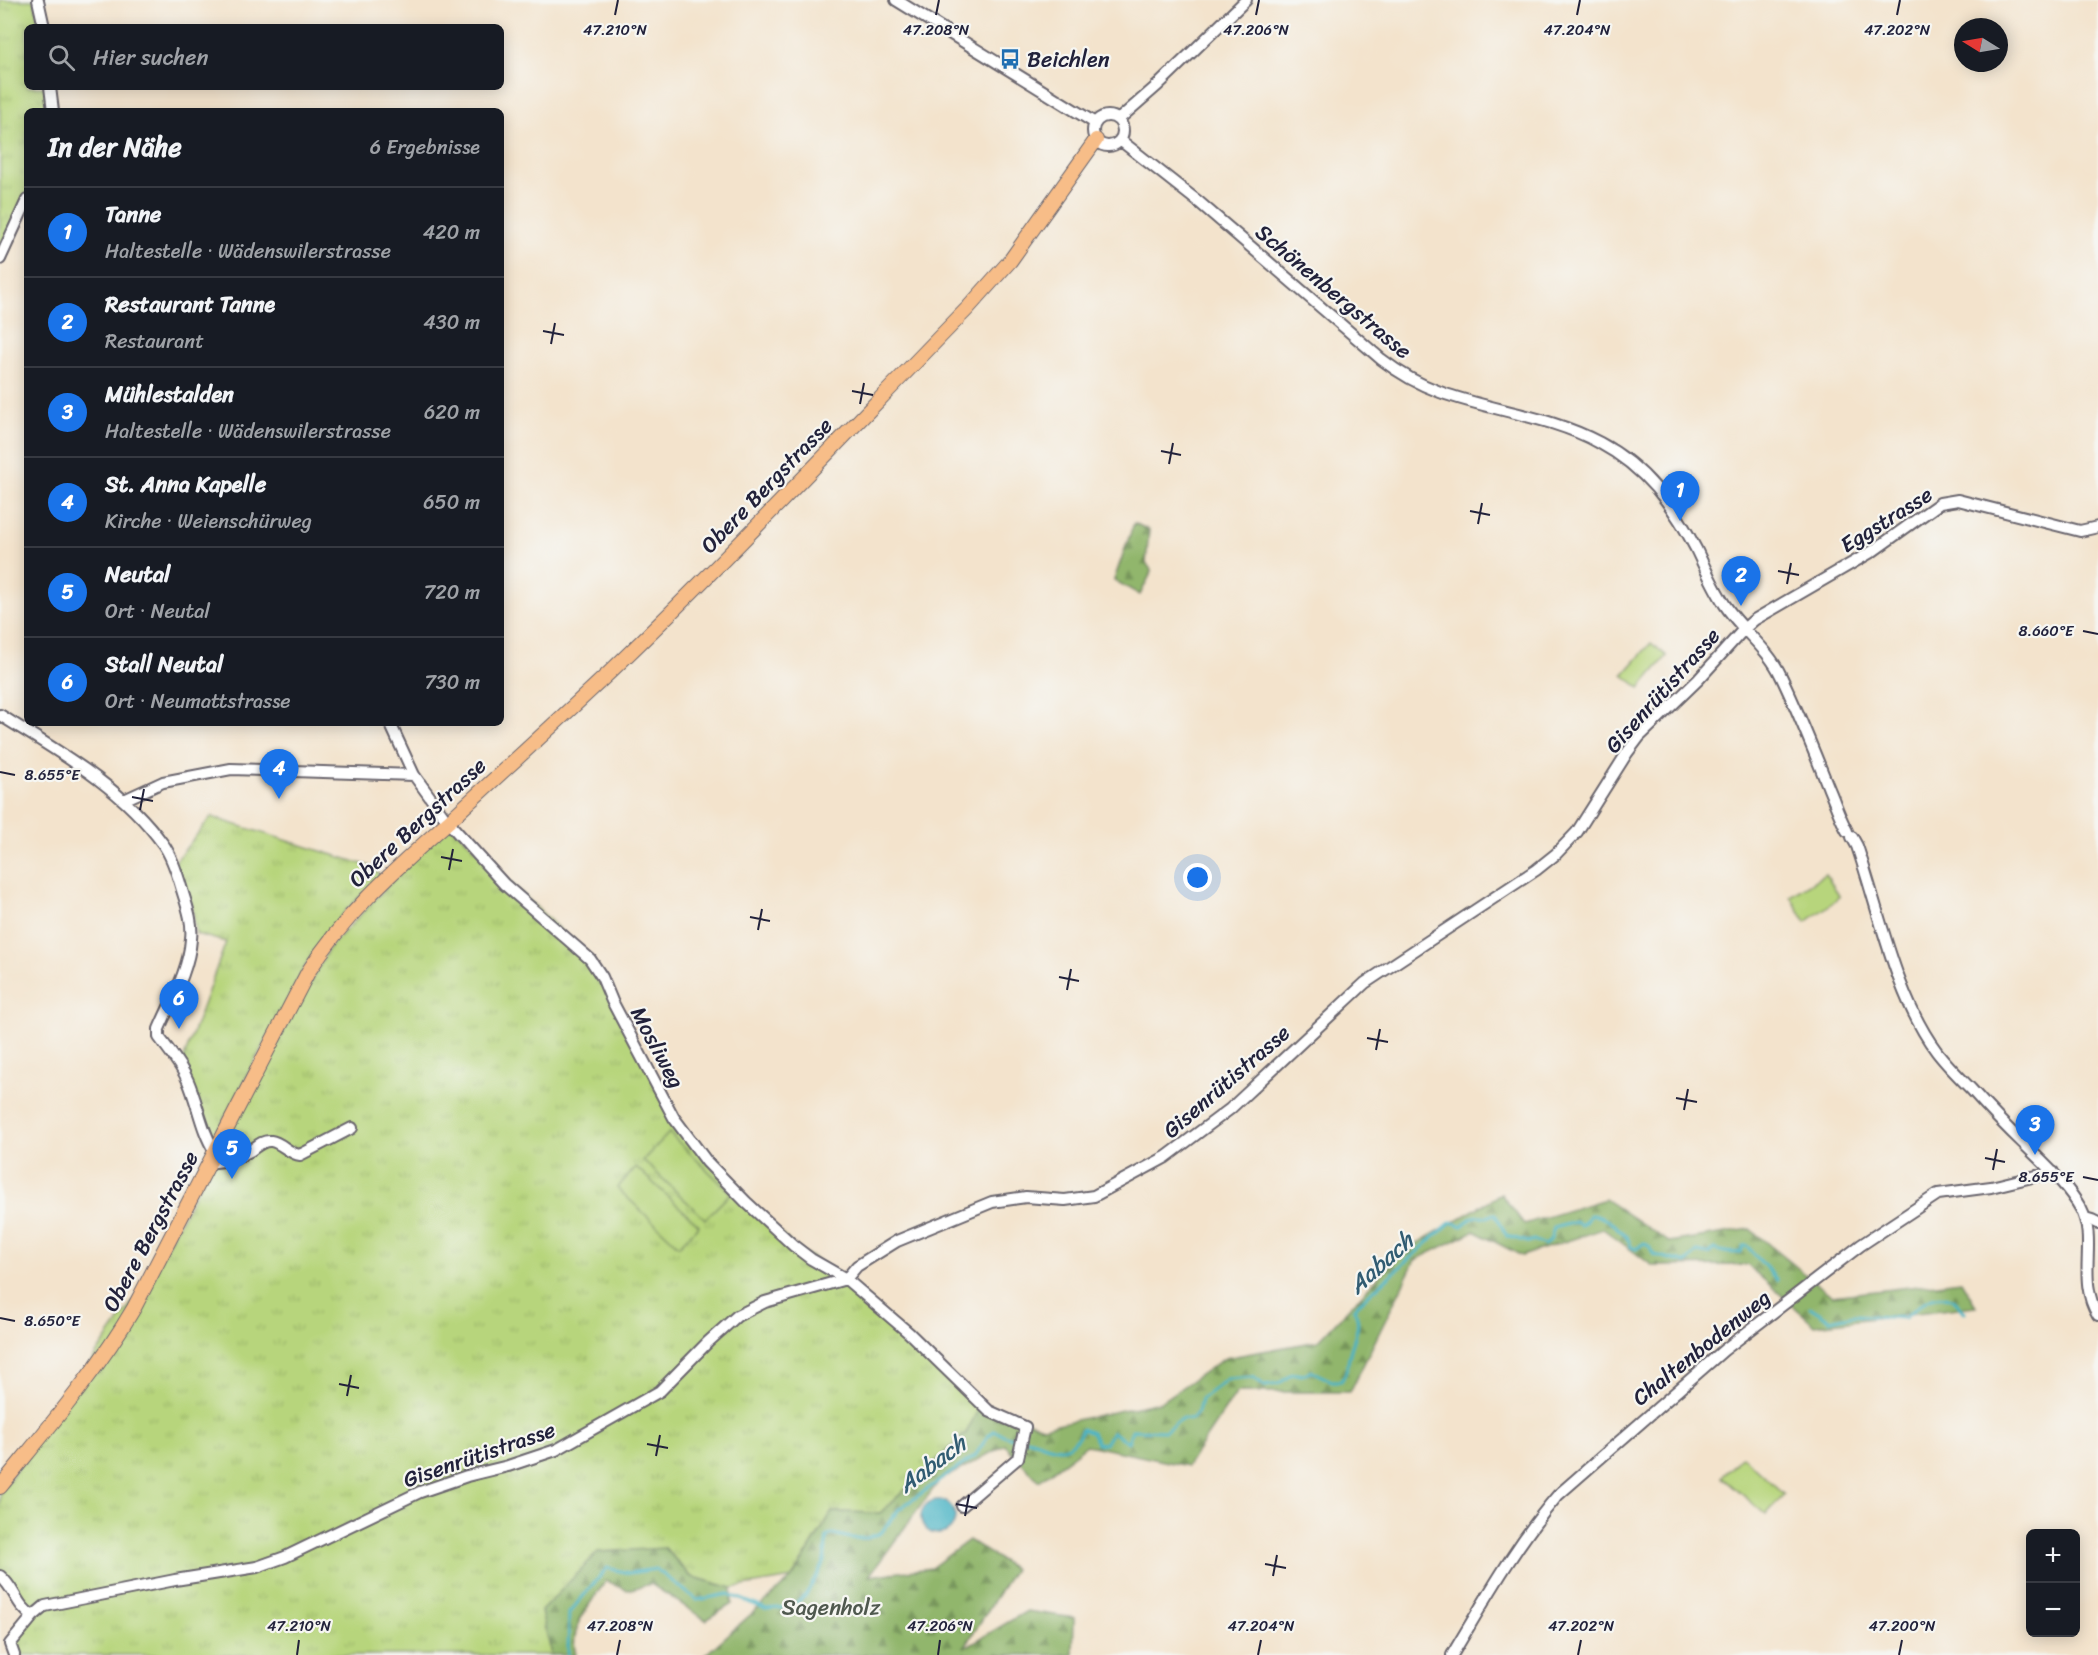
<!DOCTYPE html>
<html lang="de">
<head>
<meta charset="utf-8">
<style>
  body { margin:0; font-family:Sriracha,sans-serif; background:#20242c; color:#f1f3f6 }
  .controls { position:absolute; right:18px; bottom:18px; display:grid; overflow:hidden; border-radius:9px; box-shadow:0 3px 15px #0003 }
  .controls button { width:54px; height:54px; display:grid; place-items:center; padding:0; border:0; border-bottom:2px solid #363941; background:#171b24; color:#f1f3f6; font:30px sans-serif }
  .compass { position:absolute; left:1954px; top:18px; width:54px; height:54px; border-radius:50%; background:#171b24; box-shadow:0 3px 15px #0003; rotate:281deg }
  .you { position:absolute; left:1198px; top:878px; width:21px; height:21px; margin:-15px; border:4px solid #fff; border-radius:50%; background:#1a73e8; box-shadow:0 0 0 9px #1a73e833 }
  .badge { display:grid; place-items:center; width:39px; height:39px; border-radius:50%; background:#1a73e8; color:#fff; font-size:20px; font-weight:700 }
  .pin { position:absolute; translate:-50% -50px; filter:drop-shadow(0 2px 3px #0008) }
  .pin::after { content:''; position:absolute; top:32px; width:21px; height:18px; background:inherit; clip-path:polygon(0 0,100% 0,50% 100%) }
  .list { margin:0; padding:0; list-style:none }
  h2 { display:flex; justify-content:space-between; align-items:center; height:78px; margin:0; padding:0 24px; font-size:26px }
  h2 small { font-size:20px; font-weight:400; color:#9ea1a6 }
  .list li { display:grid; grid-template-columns:39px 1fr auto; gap:18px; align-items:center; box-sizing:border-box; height:90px; padding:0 24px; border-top:2px solid #363941 }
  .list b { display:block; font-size:22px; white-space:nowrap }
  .list p { margin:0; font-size:20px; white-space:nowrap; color:#9ea1a6 }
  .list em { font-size:20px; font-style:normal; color:#9ea1a6 }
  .icon { flex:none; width:33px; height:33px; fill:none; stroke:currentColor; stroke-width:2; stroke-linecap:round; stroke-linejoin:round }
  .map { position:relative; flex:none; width:2098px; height:1655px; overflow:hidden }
  .search { position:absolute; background:#171b24; box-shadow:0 3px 15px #0003; left:24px; top:24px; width:480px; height:66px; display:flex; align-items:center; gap:15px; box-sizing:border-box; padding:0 21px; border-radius:9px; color:#9ea1a6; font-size:22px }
  .panel { position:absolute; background:#171b24; box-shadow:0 3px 15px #0003; left:24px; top:108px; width:480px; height:618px; border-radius:9px }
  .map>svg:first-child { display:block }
</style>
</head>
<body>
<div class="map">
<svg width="2098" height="1655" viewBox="0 0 2098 1655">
  <defs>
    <pattern id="grass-tufts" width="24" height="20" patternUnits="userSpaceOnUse" patternTransform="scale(1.5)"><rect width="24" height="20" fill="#b7d57c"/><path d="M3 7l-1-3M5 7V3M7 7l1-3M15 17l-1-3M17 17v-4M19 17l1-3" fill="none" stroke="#9db76c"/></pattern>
    <pattern id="forest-firs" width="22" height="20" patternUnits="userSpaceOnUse" patternTransform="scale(1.5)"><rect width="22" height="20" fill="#91b66c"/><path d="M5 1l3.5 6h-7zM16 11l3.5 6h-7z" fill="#76945a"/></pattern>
  </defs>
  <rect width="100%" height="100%" fill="#f6f6f2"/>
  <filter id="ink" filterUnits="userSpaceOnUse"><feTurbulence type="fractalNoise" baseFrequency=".0167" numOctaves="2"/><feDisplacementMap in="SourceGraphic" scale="12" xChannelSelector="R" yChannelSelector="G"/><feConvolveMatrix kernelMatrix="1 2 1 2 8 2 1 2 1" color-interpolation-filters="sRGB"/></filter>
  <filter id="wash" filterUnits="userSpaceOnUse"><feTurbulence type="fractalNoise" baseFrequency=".008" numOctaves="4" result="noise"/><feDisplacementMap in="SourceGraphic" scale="24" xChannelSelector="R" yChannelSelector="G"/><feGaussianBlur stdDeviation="1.35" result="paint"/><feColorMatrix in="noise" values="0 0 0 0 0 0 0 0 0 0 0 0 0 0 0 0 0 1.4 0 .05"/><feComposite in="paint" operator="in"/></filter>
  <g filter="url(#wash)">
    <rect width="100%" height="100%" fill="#f3e3cc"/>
    <!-- grass -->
    <path fill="url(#grass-tufts)" stroke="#6c7c5c" stroke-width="1.5" d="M0,0H34L40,27H27V87H49L52,111H27V200L0,259Z
      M211,817L372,867L381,876L346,910L308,961L215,1136L210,1135L182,1063L226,942L196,934L192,905L174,863Z
      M448,822L590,959L674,1118L707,1162L794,1246L846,1279L989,1411L880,1513L832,1512L792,1578L732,1588L690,1576L665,1548L541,1611L552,1655H14L10,1644L33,1616L0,1578V1493L151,1275L329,948Z"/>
    <!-- forest -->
    <path fill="url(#forest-firs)" stroke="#5a6c54" stroke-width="1.5" d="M1134,523L1149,530L1146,563L1152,571L1140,595L1114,580Z
      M1501,1194L1524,1224L1605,1199L1669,1242L1750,1229L1832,1296L1961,1281L1976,1306L1815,1325L1747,1265L1653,1266L1603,1229L1522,1256L1474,1231L1415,1260L1350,1392H1237L1187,1466L1087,1445L1039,1481L1005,1445L939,1481L869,1576L931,1568L969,1540L1014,1569L964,1648L1027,1611L1074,1618L1073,1655H705L792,1578L832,1512L880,1513L966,1433L981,1404L1043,1427L1160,1402L1225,1358L1318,1341L1402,1252Z
      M665,1548L690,1576L732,1588V1604L706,1620L651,1584L627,1590L606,1581C591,1602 568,1628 576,1655H552L541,1611L598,1552Z"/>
    <!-- garden -->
    <path fill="#b7d57c" stroke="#6c7c5c" stroke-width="1.5" d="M1651,643L1667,656L1640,688L1623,675Z
      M1825,874L1840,896L1835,901L1806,922L1790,896Z
      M669,1133L731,1193L705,1219L643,1160Z
      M636,1167L699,1225L679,1246L617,1188Z
      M1742,1456L1784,1494L1766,1515L1722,1477Z"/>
    <!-- water -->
    <path fill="#48b4c5" stroke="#356b80" stroke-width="1.5" d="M921 1517a17 17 0 1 1 34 0a17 17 0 1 1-34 0Z"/>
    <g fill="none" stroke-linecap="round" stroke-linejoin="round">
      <!-- stream -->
      <path stroke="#48b4c5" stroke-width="3" d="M1810,1307L1830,1320L1854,1315L1905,1318C1925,1298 1946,1284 1965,1313
        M568,1655L569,1613L607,1568L629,1573L656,1569L697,1600L728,1594L766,1609L791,1607L805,1596L817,1576L824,1561L827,1536L833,1534L851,1538H867L881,1533L899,1509L975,1456L988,1436L994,1431C1001,1434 1009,1438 1017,1439C1022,1440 1026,1438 1031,1440C1054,1447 1069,1458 1082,1429L1092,1433L1097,1443L1105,1444L1112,1432L1128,1442L1132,1430L1165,1431L1183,1418L1192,1419L1198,1412L1201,1399L1227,1379L1253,1377L1265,1386C1270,1385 1276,1385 1280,1383C1289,1377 1290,1371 1302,1375L1311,1371L1332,1381H1341C1348,1372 1347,1364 1350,1353C1353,1340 1363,1323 1354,1310L1358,1304L1451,1222L1462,1226C1471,1218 1475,1214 1487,1217L1494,1214C1501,1221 1501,1228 1507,1236L1528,1242L1534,1240L1544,1245L1550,1241L1554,1228C1561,1225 1568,1225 1575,1222L1581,1225L1586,1221L1590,1215C1604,1214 1629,1234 1631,1247L1636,1249L1644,1243L1650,1247L1654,1255L1687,1263L1697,1252L1708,1254L1714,1249C1723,1252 1733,1254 1741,1252L1743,1246H1747L1777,1280"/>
    </g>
  </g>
  <g filter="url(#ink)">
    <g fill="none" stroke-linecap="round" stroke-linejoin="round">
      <!-- minor casing -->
      <g stroke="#6b666e" stroke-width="14">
        <path id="minor" d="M38,0L44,27
          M896,0L1095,123
          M50,87L53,111
          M1093 131a15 15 0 1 1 30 0a15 15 0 1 1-30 0Z
          M1118,120L1158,85L1246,0
          M1120,140L1200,203L1381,359C1399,373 1418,384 1440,392C1492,411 1551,416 1600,443C1645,467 1673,505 1696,549C1705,568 1713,587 1725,605C1742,631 1768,648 1781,676C1799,713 1814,752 1829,789C1835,803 1840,818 1847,831
          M0,259L27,200
          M0,715C59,752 121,786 163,844C172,856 178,876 182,890C187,906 193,922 191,939C189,970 171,1001 159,1029V1037C169,1051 181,1064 188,1081C198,1104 201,1130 215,1152
          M390,723L414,775L448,822L504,884L590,959L602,977L612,1001L674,1118L707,1162L746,1202L794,1246L811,1259L846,1279L909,1333L989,1411L1025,1427L1018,1458L962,1506
          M124,800L163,782L231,769L414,775
          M1852,837L1857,846C1879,910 1896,998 1937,1052C1947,1065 1959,1077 1971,1089C1988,1108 2006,1127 2024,1144C2044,1164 2067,1184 2081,1209C2098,1242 2076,1278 2098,1315
          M210,1162C223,1163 238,1158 250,1151C256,1147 262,1140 271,1141C281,1142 289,1154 300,1155L352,1128
          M2085,1218L2092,1220L2098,1223
          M0,1576C15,1588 16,1606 33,1616
          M14,1655L10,1644L33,1616L45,1606L175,1580L257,1567L285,1557L420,1492L467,1476L508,1466L556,1450L660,1391L708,1342L737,1316L765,1302L846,1279L857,1266L897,1241L992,1202L1026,1197L1065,1200L1094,1196L1166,1157L1230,1109L1365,983L1536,870L1556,854L1577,832L1627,753L1639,737L1698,680L1744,629L1754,620L1873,551L1940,503L1958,500L2080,531L2098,527
          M1452,1655C1485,1600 1516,1544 1558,1495L1724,1350L1861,1245L1938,1194L1991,1187L2053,1172"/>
      </g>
      <!-- major casing -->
      <g stroke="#6b666e" stroke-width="16">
        <path id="major" d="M0,1487C47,1429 96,1373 134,1308L308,972C346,912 397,868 449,821C503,771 557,722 611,671C733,554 849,430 967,309L1010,261L1096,140"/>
      </g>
      <!-- minor -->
      <use href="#minor" stroke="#fff" stroke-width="10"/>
      <!-- major -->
      <use href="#major" stroke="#f7bd88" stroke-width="14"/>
    </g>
  </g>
  <!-- ticks -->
  <path fill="none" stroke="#22223b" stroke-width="2" d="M615,15L618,0M936,15L939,0M1256,15L1259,0M1577,15L1580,0M1897,15L1900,0M543,331L564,335M551,344L555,323M852,391L873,395M860,404L864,383M1161,451L1181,455M1169,464L1173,443M1470,511L1490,515M1478,524L1482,503M1778,571L1799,575M1787,584L1791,563M2083,631L2098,634M0,772L15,775M132,797L153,801M140,810L144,789M441,857L462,861M449,870L453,849M750,917L770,921M758,930L762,909M1059,977L1079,981M1067,990L1071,969M1367,1038L1388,1042M1376,1050L1380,1029M1676,1098L1697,1102M1684,1110L1688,1089M1985,1158L2005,1162M1993,1170L1997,1149M2083,1177L2098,1180M0,1318L15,1321M339,1384L359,1388M347,1396L351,1375M647,1444L668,1448M656,1456L660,1435M956,1504L977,1508M965,1516L969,1495M1265,1564L1286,1568M1273,1576L1277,1555M297,1655L299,1640M617,1655L620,1640M938,1655L940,1640M1258,1655L1261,1640M1578,1655L1581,1640M1899,1655L1902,1640"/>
  <!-- icons -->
  <defs>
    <g id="bus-bare" transform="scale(1.62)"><path d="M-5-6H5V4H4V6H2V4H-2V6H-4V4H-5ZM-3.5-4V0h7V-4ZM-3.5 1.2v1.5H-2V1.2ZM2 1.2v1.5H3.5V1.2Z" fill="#1f6fb2" stroke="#f6f6f2" stroke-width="2.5" paint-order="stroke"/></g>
  </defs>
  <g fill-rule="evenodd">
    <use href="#bus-bare" x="1010" y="59"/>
  </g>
  <g text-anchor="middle" stroke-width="4.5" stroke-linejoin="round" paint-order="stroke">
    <!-- poi labels -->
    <g font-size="22" fill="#22223b" stroke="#f6f6f2" text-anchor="start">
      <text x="1027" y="67">Beichlen</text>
    </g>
    <!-- street labels -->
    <g font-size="22" fill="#22223b" stroke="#f6f6f2">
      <text transform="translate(1334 291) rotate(40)" y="8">Schönenbergstrasse</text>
      <text transform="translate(766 485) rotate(-46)" y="8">Obere Bergstrasse</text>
      <text transform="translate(1886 519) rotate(-32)" y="8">Eggstrasse</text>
      <text transform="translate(1662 690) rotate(-48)" y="8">Gisenrütistrasse</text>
      <text transform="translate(417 822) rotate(-43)" y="8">Obere Bergstrasse</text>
      <text transform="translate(658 1047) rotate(62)" y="8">Mosliweg</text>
      <text transform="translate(1226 1081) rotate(-41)" y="8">Gisenrütistrasse</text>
      <text transform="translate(150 1231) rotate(-62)" y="8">Obere Bergstrasse</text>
      <text transform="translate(1701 1347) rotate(-39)" y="8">Chaltenbodenweg</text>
      <text transform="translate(479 1454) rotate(-19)" y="8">Gisenrütistrasse</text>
    </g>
    <!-- park labels -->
    <g font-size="22" fill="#4f584e" stroke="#f6f6f2">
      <text x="831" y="1615">Sagenholz</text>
    </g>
    <!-- water labels -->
    <g font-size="24" font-style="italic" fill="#315c72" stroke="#f6f6f2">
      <text transform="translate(1381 1263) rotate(-42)" y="8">Aabach</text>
      <text transform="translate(932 1464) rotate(-37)" y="8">Aabach</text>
    </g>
  </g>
  <g font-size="15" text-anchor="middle" fill="#22223b" stroke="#f6f6f2" stroke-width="4.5" stroke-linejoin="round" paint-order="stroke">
    <text x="615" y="35">47.210°N</text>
    <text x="936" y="35">47.208°N</text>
    <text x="1256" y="35">47.206°N</text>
    <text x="1577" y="35">47.204°N</text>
    <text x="1897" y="35">47.202°N</text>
    <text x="2046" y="636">8.660°E</text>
    <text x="52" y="780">8.655°E</text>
    <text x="2046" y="1182">8.655°E</text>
    <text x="52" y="1326">8.650°E</text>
    <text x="299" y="1631">47.210°N</text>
    <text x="620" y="1631">47.208°N</text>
    <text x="940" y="1631">47.206°N</text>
    <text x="1261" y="1631">47.204°N</text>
    <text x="1581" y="1631">47.202°N</text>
    <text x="1902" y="1631">47.200°N</text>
  </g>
</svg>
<div class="controls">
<button>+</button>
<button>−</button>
</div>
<svg class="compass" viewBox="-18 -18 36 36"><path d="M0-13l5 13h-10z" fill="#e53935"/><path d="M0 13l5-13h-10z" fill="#9ea1a6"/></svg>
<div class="you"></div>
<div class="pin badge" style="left:1680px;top:521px">1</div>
<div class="pin badge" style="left:1741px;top:606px">2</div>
<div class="pin badge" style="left:2035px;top:1155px">3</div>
<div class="pin badge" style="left:279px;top:799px">4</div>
<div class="pin badge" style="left:232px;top:1179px">5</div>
<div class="pin badge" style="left:179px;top:1029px">6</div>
<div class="search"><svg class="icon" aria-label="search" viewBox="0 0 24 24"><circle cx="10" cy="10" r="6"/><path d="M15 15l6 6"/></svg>Hier suchen</div>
<section class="panel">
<h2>In der Nähe<small>6 Ergebnisse</small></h2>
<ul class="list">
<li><span class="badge">1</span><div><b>Tanne</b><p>Haltestelle · Wädenswilerstrasse</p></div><em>420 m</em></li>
<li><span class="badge">2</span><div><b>Restaurant Tanne</b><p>Restaurant</p></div><em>430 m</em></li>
<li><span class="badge">3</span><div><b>Mühlestalden</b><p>Haltestelle · Wädenswilerstrasse</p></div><em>620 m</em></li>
<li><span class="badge">4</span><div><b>St. Anna Kapelle</b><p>Kirche · Weienschürweg</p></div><em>650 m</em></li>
<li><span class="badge">5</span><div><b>Neutal</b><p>Ort · Neutal</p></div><em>720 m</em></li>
<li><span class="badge">6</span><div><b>Stall Neutal</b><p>Ort · Neumattstrasse</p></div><em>730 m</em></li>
</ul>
</section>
</div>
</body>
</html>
